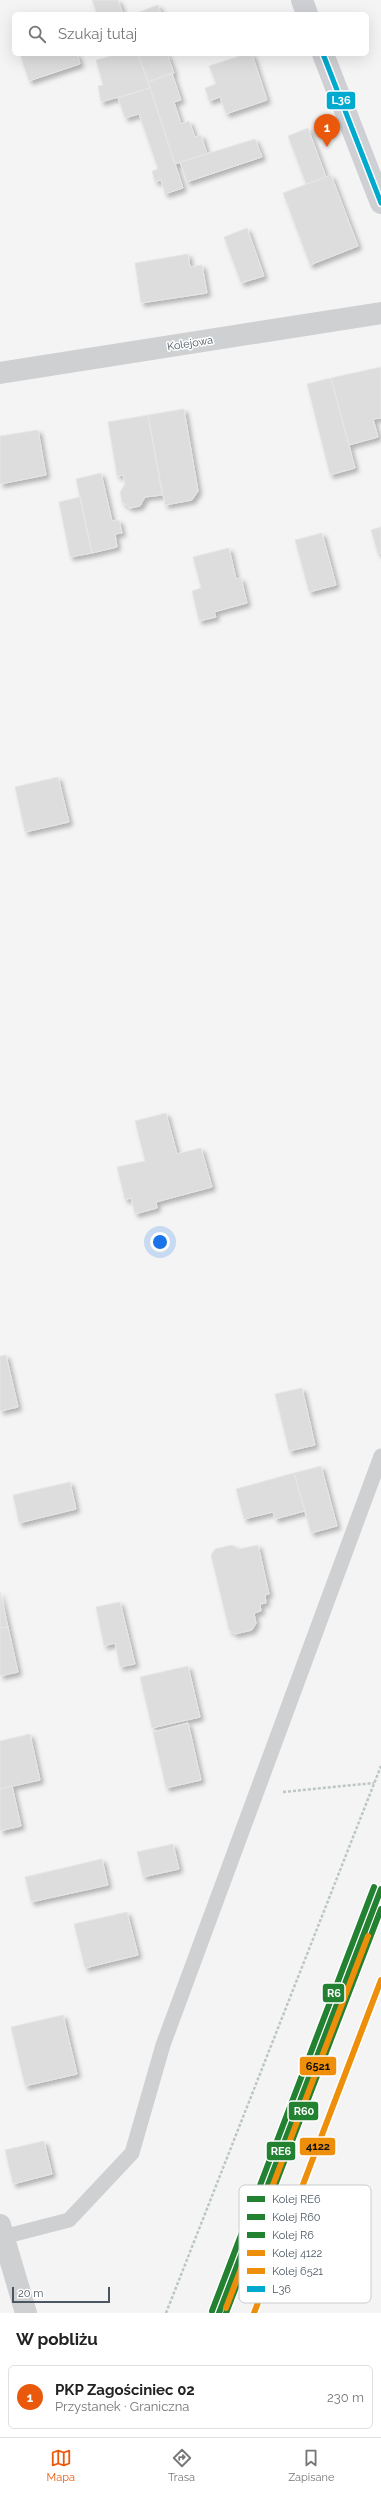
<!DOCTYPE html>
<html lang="pl">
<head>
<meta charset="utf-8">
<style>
  body { margin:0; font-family:Raleway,sans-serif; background:#f2f2f2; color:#222 }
  .scale { position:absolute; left:12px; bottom:10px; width:98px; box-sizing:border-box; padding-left:4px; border:2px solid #4a5661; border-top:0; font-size:11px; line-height:14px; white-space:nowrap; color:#4a5661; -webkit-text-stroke:3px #fff; paint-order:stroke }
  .you { position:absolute; left:160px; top:1242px; width:14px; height:14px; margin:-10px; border:3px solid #fff; border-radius:50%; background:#1a73e8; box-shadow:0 0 0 6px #1a73e833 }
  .badge { display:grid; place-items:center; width:26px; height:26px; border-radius:50%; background:#ea580c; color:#fff; font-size:13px; font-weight:700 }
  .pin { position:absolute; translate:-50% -33px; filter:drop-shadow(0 1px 2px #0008) }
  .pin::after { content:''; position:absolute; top:21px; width:14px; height:12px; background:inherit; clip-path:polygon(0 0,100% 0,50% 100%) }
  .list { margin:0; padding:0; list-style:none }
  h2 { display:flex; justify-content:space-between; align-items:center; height:52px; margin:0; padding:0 16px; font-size:17px }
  h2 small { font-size:13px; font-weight:400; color:#767676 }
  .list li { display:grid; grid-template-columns:26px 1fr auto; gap:12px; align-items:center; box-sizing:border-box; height:64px; margin:0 8px 8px; padding:0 8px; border:1px solid #e0e0e0; border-radius:6px }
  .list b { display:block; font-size:15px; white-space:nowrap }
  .list p { margin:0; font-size:13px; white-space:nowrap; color:#767676 }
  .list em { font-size:13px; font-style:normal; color:#767676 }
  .icon { flex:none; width:22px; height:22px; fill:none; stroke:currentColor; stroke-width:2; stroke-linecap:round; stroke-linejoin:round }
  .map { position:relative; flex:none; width:381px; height:2313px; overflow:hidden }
  .search { position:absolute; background:#fff; box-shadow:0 4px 16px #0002; left:12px; right:12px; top:12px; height:44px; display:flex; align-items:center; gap:10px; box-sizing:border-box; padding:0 14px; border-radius:6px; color:#767676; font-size:15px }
  .sheet { height:124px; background:#fff }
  nav { display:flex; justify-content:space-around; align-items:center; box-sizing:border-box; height:56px; border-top:1px solid #e0e0e0; background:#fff; font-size:11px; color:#767676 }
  nav a { display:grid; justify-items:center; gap:2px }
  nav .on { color:#ea580c }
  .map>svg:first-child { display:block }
</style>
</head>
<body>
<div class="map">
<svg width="381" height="2313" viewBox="0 0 381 2313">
  <defs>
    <filter id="shadow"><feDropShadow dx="3.5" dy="3.5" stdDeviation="2" flood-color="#0004"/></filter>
  </defs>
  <rect width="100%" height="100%" fill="#f4f4f4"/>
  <!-- building -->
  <path fill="#ddddde" stroke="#e5e6e7" filter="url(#shadow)" d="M92,0H118L123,14H97Z
    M158,5L161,14H135L152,7Z
    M20,54H77L80,64L29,81Z
    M118,54H138L150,88L101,102L98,86L103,85L96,60Z
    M138,54H167L174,73L148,82Z
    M246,54H252L267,100L226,114L220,97L209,101L205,88L216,84L209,66Z
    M172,73L181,100L174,102L181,124L189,121L195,137L201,135L207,154L175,164L148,82Z
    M150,88L183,188L165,194L161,180L155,182L152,171L158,169L139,114L125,118L118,98Z
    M308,128L326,177L306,184L288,136Z
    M255,139L262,157L187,182L180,162Z
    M331,175L358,246L310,265L283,193Z
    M247,228L264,276L241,283L224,237Z
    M188,254L190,267L202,265L207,293L141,303L135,263Z
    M381,367V418L373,419L378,437L349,445L331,378Z
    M331,378L355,468L330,475L307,384Z
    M184,409L198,491L192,500L165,505L148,415Z
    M148,415L162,495L145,497L140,506L130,508L122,502L120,492L125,484L123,475L117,476L108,422Z
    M38,430L46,475L0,484V436Z
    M101,473L112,521L119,520L122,533L115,534L117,547L92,553L76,479Z
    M80,497L92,553L70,557L59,502Z
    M381,527V553L378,554L371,530Z
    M322,533L336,585L309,592L295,540Z
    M229,548L236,579L241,578L247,603L214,612L216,617L199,621L192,591L201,588L193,557Z
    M58,777L69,822L25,832L15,787Z
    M166,1113L177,1154L201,1148L212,1187L156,1202L157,1208L135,1214L131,1198L125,1200L117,1167L145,1161L135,1121Z
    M6,1355L18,1407L0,1411V1356Z
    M302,1388L315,1445L289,1451L275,1394Z
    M321,1466L337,1526L311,1533L294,1473Z
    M294,1473L305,1511L275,1519L273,1512L244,1519L236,1489Z
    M70,1482L76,1509L19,1523L13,1495Z
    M232,1545L239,1549L258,1545L269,1594L265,1595L266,1603L260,1604L261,1611L254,1613L256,1623L252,1630L235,1634L229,1630L211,1555L215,1549Z
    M0,1592L8,1627L0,1628Z
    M120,1602L135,1664L120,1667L115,1643L104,1646L96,1607Z
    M8,1627L18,1672L0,1676V1628Z
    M188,1666L200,1717L152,1728L140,1677Z
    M188,1723L201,1780L166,1788L153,1732Z
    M30,1734L40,1780L0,1789V1741Z
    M12,1786L21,1826L0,1831V1789Z
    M173,1844L179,1869L143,1877L137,1852Z
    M102,1859L108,1885L31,1902L25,1877Z
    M127,1912L138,1955L85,1968L74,1924Z
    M63,2015L77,2074L25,2086L11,2027Z
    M44,2141L52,2174L13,2184L5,2150Z"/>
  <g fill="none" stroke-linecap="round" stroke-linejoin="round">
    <!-- path -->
    <path stroke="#bcc7c4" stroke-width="2.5" stroke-dasharray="3 2" stroke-linecap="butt" d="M283,1792L374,1783
      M166,2313L381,1766"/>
    <!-- lane -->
    <path stroke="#ced0d2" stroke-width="15" d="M3,2237L69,2220L132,2153L163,2045L381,1456"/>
    <!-- street -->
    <path stroke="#ced0d2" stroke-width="22" d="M0,373L381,313
      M0,2225L26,2313"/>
    <!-- secondary -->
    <path stroke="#ced0d4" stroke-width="22" d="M302,0L307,14
      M323,54L381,203"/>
    <!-- bus-1 casing -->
    <g stroke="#fff" stroke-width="8">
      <path id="bus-1" d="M323,54L381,203"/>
    </g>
    <!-- bus-1 -->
    <use href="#bus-1" stroke="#00a9ce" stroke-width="5"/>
    <!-- rail-1 casing -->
    <g stroke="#fff" stroke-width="9">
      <path id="rail-1" d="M219,2313L381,1889"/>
    </g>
    <!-- rail-2 casing -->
    <g stroke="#fff" stroke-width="9">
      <path id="rail-2" d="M226,2313L381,1909"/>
    </g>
    <!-- rail-3 casing -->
    <g stroke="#fff" stroke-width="9">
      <path id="rail-3" d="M212,2311L374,1887"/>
    </g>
    <!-- rail-4 casing -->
    <g stroke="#fff" stroke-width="9">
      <path id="rail-4" d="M254,2313L381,1980"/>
    </g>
    <!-- rail-5 casing -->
    <g stroke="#fff" stroke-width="9">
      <path id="rail-5" d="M226,2308L368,1936"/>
    </g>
    <!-- rail-1 -->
    <use href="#rail-1" stroke="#238132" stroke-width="6"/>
    <!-- rail-2 -->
    <use href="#rail-2" stroke="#238132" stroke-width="6"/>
    <!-- rail-3 -->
    <use href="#rail-3" stroke="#238132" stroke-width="6"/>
    <!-- rail-4 -->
    <use href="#rail-4" stroke="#ed8f0a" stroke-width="6"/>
    <!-- rail-5 -->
    <use href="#rail-5" stroke="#ed8f0a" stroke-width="6"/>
  </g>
  <g text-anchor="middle" stroke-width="3" stroke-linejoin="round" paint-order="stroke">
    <!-- street labels -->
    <g font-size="11" fill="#4a5661" stroke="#fff">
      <text transform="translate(190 343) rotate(-9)" y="4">Kolejowa</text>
    </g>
  </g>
  <!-- legend -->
  <rect x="239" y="2185" width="132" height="118" rx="6" fill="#fff" stroke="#c9ccd0" stroke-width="1"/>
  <rect x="247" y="2196" width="18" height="6" fill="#238132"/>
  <rect x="247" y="2214" width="18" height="6" fill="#238132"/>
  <rect x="247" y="2232" width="18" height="6" fill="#238132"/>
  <rect x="247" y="2250" width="18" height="6" fill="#ed8f0a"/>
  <rect x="247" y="2268" width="18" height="6" fill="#ed8f0a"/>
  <rect x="247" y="2286" width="18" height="6" fill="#00a9ce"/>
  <g font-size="11" fill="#4a5661">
    <text x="272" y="2203">Kolej RE6</text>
    <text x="272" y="2221">Kolej R60</text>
    <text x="272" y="2239">Kolej R6</text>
    <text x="272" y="2257">Kolej 4122</text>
    <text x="272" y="2275">Kolej 6521</text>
    <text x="272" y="2293">L36</text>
  </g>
  <g stroke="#fff" stroke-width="1.5">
    <rect x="326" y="91" width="30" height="19" rx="4" fill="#00a9ce"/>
    <rect x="322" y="1983" width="23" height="20" rx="4" fill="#238132"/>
    <rect x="299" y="2056" width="38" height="20" rx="4" fill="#ed8f0a"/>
    <rect x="288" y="2101" width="31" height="20" rx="4" fill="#238132"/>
    <rect x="299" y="2137" width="37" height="19" rx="4" fill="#ed8f0a"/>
    <rect x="266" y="2141" width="30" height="20" rx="4" fill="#238132"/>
  </g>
  <g font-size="11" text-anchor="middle" font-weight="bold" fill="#fff">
    <text x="341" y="104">L36</text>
    <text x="334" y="1997">R6</text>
    <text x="304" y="2115">R60</text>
    <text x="281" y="2155">RE6</text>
  </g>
  <g font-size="11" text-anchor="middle" font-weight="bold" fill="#111">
    <text x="318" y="2070">6521</text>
    <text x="318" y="2150">4122</text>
  </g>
</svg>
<div class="scale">20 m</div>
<div class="you"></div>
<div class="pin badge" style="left:327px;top:147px">1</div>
<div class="search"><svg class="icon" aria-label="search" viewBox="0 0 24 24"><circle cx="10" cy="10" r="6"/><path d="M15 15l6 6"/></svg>Szukaj tutaj</div>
</div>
<section class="sheet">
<h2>W pobliżu<small></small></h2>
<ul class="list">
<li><span class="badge">1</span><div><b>PKP Zagościniec 02</b><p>Przystanek · Graniczna</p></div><em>230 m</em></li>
</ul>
</section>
<nav>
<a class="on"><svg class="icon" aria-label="map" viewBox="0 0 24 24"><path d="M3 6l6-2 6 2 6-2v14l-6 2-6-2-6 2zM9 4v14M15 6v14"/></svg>Mapa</a>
<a><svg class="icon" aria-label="directions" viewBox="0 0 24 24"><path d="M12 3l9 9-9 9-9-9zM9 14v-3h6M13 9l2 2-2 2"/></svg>Trasa</a>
<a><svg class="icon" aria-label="saved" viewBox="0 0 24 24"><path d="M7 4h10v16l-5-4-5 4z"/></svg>Zapisane</a>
</nav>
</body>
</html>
